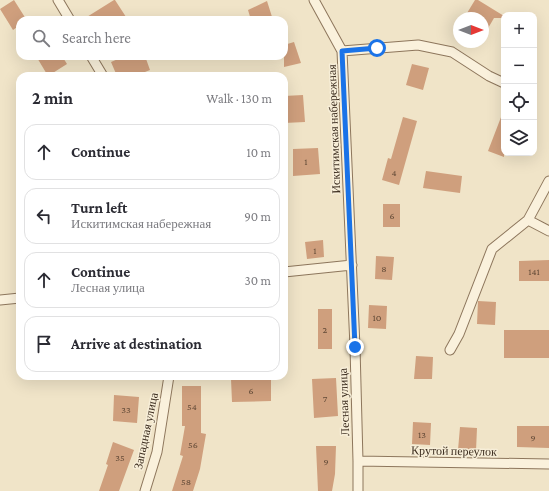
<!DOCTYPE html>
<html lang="en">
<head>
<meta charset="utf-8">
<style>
  body { margin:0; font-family:"Crimson Pro",serif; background:#f2f2f3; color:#2b2b33 }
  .controls { position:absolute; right:12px; top:12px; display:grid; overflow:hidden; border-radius:8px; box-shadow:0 4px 16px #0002 }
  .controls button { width:36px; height:36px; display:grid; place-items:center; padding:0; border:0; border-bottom:1px solid #e1e1e2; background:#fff; color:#2b2b33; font:20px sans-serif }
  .compass { position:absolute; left:453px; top:12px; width:36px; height:36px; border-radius:50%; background:#fff; box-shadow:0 4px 16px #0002; rotate:90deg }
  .stop { position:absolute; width:12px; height:12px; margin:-9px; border:3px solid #1a73e8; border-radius:50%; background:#fff }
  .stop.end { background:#1a73e8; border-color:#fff; box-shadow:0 1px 4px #0008 }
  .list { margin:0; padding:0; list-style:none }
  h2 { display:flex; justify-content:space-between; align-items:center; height:52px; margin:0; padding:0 16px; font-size:17px }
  h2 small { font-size:13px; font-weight:400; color:#7c7c81 }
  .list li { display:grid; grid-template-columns:26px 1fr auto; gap:12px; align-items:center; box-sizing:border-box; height:56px; margin:0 8px 8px; padding:0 8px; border:1px solid #e1e1e2; border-radius:12px }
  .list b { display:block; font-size:15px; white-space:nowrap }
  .list p { margin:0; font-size:13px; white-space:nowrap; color:#7c7c81 }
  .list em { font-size:13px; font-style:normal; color:#7c7c81 }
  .icon { flex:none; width:22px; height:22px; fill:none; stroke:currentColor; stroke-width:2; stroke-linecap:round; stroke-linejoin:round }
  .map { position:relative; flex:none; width:549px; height:491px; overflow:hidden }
  .search { position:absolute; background:#fff; box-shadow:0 4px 16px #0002; left:16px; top:16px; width:272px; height:44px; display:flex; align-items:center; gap:10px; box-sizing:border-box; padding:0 14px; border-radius:12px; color:#7c7c81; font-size:15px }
  .panel { position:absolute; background:#fff; box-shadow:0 4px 16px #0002; left:16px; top:72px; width:272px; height:308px; border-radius:12px }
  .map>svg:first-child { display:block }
</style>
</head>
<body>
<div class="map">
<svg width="549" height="491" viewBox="0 0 549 491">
  <rect width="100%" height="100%" fill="#f0e4c8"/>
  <!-- building -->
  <path fill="#cf9f7d" d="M14,0L26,19L20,20V25L13,30L0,9Z
    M114,0H115L128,20H82Z
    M475,0H478L504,16V18H494L483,37V18H464Z
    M267,1L273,20H251L248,10Z
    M294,42L301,63L284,67V45Z
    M36,56H62L67,64L48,76Z
    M125,56H145L150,70L135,76H117L111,62Z
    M412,64L429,68L423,90L406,85Z
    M303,95L305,122L284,123V96Z
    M503,112L504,113V157L488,151Z
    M403,117L417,121L399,185L382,180L388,158L391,159Z
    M318,148L320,174L293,176V149Z
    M426,171L462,176L460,193L423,188Z
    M383,204H400V227H383Z
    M323,240L324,257L307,259L305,242Z
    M376,256L394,257L392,280L375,279Z
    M549,260V281H519V261Z
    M478,301L496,302L495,325L477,324Z
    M369,305L387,306L386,329L368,328Z
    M318,309H332V349H318Z
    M504,330H549V358H504Z
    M416,356L433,357L432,379H414Z
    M271,378V401L232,402L231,379Z
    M336,378L338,416L314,418L312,379Z
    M182,386H201V433L206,434L200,469L193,491H172L183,456L180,455L185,426H182Z
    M114,395L139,397L137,423L113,421Z
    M413,422L431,423L430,445L412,444Z
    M517,426H549V448L517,447Z
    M460,427L477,428L476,451L458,450Z
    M113,442L134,450L119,491H99L108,465L106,464Z
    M316,446H336L335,474L332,491H318Z"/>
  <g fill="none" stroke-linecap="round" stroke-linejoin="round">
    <!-- service casing -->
    <g stroke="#8d765c" stroke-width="11">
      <path id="service" d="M58,0L70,20
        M314,0L342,51L355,347L358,461V491
        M342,51L418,45L452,52L489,76L504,83
        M91,56L103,76
        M528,220L549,231
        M284,272L352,265
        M0,300L20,298
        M450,350L459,334L492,249L528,220L549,181
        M358,461L549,464
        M145,491L157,452L169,376"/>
    </g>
    <!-- service -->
    <use href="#service" stroke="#faf1dc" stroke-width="9"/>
  </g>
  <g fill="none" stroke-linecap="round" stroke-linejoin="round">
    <!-- route -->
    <path stroke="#1a73e8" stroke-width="5" d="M355,347L342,51L377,48"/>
  </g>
  <g text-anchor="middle" stroke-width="3" stroke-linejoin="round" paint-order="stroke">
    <!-- number labels -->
    <g font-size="10" fill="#624a37">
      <text x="306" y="165">1</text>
      <text x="394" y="176">4</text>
      <text x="392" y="219">6</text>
      <text x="315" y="254">1</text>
      <text x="384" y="272">8</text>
      <text x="534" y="275">141</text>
      <text x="377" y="321">10</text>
      <text x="325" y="333">2</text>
      <text x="251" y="394">6</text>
      <text x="325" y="402">7</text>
      <text x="192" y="410">54</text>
      <text x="126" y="413">33</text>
      <text x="422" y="438">13</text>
      <text x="533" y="441">9</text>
      <text x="193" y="448">56</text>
      <text x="120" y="461">35</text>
      <text x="326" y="465">9</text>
      <text x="186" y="485">58</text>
    </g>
    <!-- street labels -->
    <g font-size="12" fill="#3d2e20" stroke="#f7eed8">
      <text transform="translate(334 129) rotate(-92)" y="4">Искитимская набережная</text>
      <text transform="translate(344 402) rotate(-92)" y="4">Лесная улица</text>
      <text transform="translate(146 431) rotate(-78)" y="4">Западная улица</text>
      <text transform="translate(454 451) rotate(1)" y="4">Крутой переулок</text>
    </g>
  </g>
</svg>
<div class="controls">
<button>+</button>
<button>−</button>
<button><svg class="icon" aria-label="locate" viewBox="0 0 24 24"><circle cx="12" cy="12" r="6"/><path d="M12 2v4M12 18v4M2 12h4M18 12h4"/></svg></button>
<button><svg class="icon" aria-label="layers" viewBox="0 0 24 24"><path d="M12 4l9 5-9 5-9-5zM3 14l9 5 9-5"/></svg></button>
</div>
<svg class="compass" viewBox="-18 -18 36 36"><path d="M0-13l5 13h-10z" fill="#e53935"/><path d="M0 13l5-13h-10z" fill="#7c7c81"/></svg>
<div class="stop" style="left:377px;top:48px"></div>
<div class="stop end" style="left:355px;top:347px"></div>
<div class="search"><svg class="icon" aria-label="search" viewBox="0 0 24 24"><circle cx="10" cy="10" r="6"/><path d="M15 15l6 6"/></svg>Search here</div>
<section class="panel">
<h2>2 min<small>Walk · 130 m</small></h2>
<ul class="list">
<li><svg class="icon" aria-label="ahead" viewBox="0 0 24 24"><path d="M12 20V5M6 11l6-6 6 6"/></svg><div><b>Continue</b></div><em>10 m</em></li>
<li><svg class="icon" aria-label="left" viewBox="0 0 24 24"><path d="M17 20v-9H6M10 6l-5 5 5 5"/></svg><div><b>Turn left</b><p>Искитимская набережная</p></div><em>90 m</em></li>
<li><svg class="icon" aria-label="ahead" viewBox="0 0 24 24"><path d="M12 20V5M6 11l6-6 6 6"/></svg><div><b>Continue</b><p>Лесная улица</p></div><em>30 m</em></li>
<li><svg class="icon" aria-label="arrive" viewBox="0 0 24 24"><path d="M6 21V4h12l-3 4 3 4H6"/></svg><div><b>Arrive at destination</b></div></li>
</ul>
</section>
</div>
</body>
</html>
